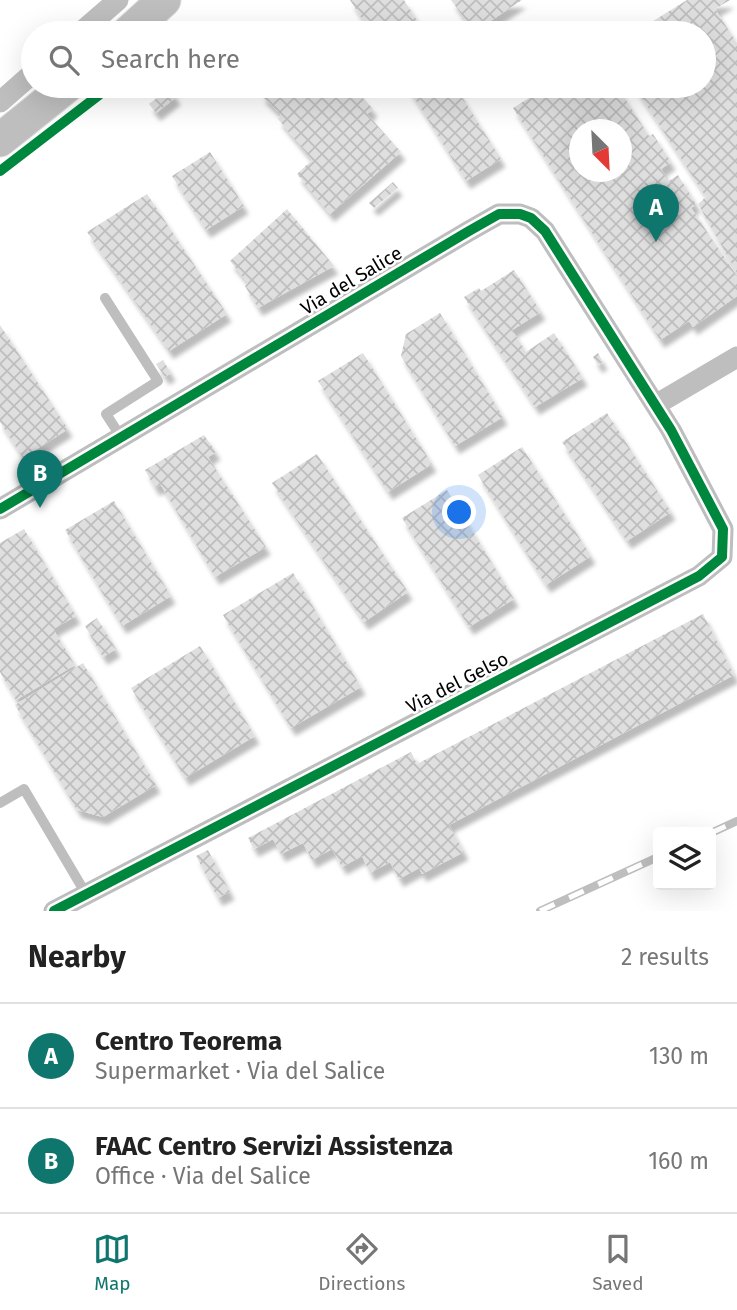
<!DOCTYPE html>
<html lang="en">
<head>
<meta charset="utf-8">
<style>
  body { margin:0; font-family:"Fira Sans",sans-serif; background:#f2f2f2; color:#222 }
  .controls { position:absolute; right:21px; bottom:21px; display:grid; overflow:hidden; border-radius:7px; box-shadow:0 7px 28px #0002 }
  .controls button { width:63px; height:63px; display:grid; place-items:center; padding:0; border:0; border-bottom:2px solid #e0e0e0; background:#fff; color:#222; font:35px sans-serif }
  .compass { position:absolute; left:569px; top:119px; width:63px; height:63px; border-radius:50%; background:#fff; box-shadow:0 7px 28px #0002; rotate:156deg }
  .you { position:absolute; left:460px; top:513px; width:24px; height:24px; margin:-18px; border:5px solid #fff; border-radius:50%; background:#1a73e8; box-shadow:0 0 0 10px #1a73e833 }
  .badge { display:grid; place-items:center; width:46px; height:46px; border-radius:50%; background:#0f766e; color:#fff; font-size:23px; font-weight:700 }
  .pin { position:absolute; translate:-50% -58px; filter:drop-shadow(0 2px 4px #0008) }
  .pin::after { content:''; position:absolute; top:37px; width:24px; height:21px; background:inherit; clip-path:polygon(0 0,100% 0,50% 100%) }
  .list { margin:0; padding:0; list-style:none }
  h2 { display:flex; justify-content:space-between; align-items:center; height:91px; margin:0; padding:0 28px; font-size:30px }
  h2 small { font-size:23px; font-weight:400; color:#767676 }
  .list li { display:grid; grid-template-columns:46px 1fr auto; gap:21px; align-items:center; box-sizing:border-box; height:105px; padding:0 28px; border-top:2px solid #e0e0e0 }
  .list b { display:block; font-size:26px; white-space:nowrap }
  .list p { margin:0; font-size:23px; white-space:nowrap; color:#767676 }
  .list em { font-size:23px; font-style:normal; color:#767676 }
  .icon { flex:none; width:38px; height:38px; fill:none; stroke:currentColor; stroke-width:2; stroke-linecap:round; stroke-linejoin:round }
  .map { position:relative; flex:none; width:737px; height:911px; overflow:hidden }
  .search { position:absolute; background:#fff; box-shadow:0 7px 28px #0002; left:21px; right:21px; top:21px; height:77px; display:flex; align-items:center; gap:18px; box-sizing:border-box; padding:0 24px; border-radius:38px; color:#767676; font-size:26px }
  .sheet { height:301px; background:#fff }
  nav { display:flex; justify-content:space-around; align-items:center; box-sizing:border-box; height:98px; border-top:2px solid #e0e0e0; background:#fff; font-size:19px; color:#767676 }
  nav a { display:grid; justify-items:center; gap:4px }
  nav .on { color:#0f766e }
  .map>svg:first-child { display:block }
</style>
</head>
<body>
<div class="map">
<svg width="737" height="911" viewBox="0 0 737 911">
  <defs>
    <pattern id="building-cross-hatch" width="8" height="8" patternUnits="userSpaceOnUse" patternTransform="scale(1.75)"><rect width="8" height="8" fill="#dfdfdf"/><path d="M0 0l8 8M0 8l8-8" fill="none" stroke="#bebebe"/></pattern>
    <filter id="shadow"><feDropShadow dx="4.5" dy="8" stdDeviation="2" flood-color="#0004"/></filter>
  </defs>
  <rect width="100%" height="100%" fill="#fff"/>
  <!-- building -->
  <path fill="url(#building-cross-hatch)" fill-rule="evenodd" filter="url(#shadow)" d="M350,0H404L425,33H371Z
    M451,0H522L474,32Z
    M687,0H730L715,9L737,43V273L698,204L706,197L634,86H704V33H634Z
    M259,86H352L373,109L367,114L401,152L330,214L297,174L312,160L278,119L281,115L261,95L264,92Z
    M407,86H455L501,159L466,181Z
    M548,86H617L649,136L653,134L671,162L661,169L669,181L678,175L696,204L691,208L737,276V296L693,327L689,321L660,340L513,108ZM580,130H622V172H580Z
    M170,88L176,97L156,113L149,104Z
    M210,152L244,206L206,230L172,176Z
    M393,182L398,188L374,208L369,203Z
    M147,194L227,314L169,351L87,232Z
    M287,209L334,266L258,308L245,286L248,283L230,261Z
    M514,270L541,312L512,330L526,352L554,333L583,378L535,407L464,297L479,288L481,291Z
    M440,313L503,417L455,446L401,356L406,334Z
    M0,325L68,429L23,458L0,422Z
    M363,353L432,464L388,492L318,381Z
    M598,353L603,362L598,365L593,357Z
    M163,360L171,373L165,377L156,364Z
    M607,413L671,512L627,541L562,442Z
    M204,435L216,452L208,457L266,547L215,577L161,485L155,488L145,470Z
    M522,447L591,556L546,585L478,475Z
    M317,454L408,592L364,622L272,483Z
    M447,490L514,599L469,627L402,518Z
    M114,501L171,596L122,626L65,530Z
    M24,529L76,616L53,629L75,665L16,700L0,672V543Z
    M293,573L361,687L291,728L223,615Z
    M703,614L734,675L449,825L464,852L422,874L419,868L399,879L390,862L370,873L362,856L342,867L332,849L312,860L303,843L281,854L273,839L254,849L248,838L411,752L417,764Z
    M97,618L116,649L103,657L85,626Z
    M200,646L255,736L185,778L131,688Z
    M83,663L156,785L103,817L77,810L15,705Z
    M208,850L230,892L218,898L196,856Z"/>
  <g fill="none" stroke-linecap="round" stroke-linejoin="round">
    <!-- primary casing -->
    <g stroke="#dbdbdb" stroke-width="35">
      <path id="primary" d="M128,33L164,0
        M0,140L67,86"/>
    </g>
    <!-- service -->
    <path stroke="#bebebe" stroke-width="10" d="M105,298L158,381L106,414L121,437
      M0,803L24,789L86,894"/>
    <!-- minor -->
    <path stroke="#bebebe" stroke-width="21" d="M80,33L118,0
      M0,102L33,73
      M657,404L737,357
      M0,509L469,231L499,214H520L531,218L545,231L671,430L723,529L722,557L699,576L54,911"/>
    <!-- primary -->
    <use href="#primary" stroke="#bebebe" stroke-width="33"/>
    <!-- rail casing -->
    <g stroke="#bebebe" stroke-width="8">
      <path id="rail" d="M711,833L737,821
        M540,911L658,857"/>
    </g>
    <!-- rail -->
    <use href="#rail" stroke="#fff" stroke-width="5" stroke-dasharray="16" stroke-linecap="butt"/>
    <!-- cycleway casing -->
    <g stroke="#fff" stroke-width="15">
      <path id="cycleway" d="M0,171L99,95L100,86
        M0,509L469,231L499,214H520L531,218L545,231L671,430L723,529L722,557L699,576L54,911"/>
    </g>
    <!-- cycleway -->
    <use href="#cycleway" stroke="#00873e" stroke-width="10"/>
  </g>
  <g text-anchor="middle" stroke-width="5" stroke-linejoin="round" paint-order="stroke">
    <!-- street labels -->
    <g font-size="19" fill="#000" stroke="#fff">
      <text transform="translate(351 280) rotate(-31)" y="7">Via del Salice</text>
      <text transform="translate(457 682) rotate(-27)" y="7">Via del Gelso</text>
    </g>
  </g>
</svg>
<div class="controls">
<button><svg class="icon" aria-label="layers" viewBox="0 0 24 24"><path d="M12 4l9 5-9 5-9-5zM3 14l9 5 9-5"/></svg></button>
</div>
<svg class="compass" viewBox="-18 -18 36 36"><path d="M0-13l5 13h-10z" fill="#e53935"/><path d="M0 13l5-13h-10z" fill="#767676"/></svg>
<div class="you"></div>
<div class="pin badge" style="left:656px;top:242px">A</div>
<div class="pin badge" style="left:40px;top:508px">B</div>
<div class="search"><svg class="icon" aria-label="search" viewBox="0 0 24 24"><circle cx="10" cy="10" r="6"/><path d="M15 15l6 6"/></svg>Search here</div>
</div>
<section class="sheet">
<h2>Nearby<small>2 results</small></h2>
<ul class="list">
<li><span class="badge">A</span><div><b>Centro Teorema</b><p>Supermarket · Via del Salice</p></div><em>130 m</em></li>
<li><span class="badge">B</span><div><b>FAAC Centro Servizi Assistenza</b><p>Office · Via del Salice</p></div><em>160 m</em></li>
</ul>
</section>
<nav>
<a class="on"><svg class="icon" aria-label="map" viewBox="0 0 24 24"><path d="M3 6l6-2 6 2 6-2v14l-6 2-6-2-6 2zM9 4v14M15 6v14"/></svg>Map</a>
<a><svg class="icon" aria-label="directions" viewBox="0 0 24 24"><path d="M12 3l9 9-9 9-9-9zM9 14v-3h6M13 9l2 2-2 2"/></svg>Directions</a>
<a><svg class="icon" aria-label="saved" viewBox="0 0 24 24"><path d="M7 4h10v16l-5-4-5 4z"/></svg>Saved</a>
</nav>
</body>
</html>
